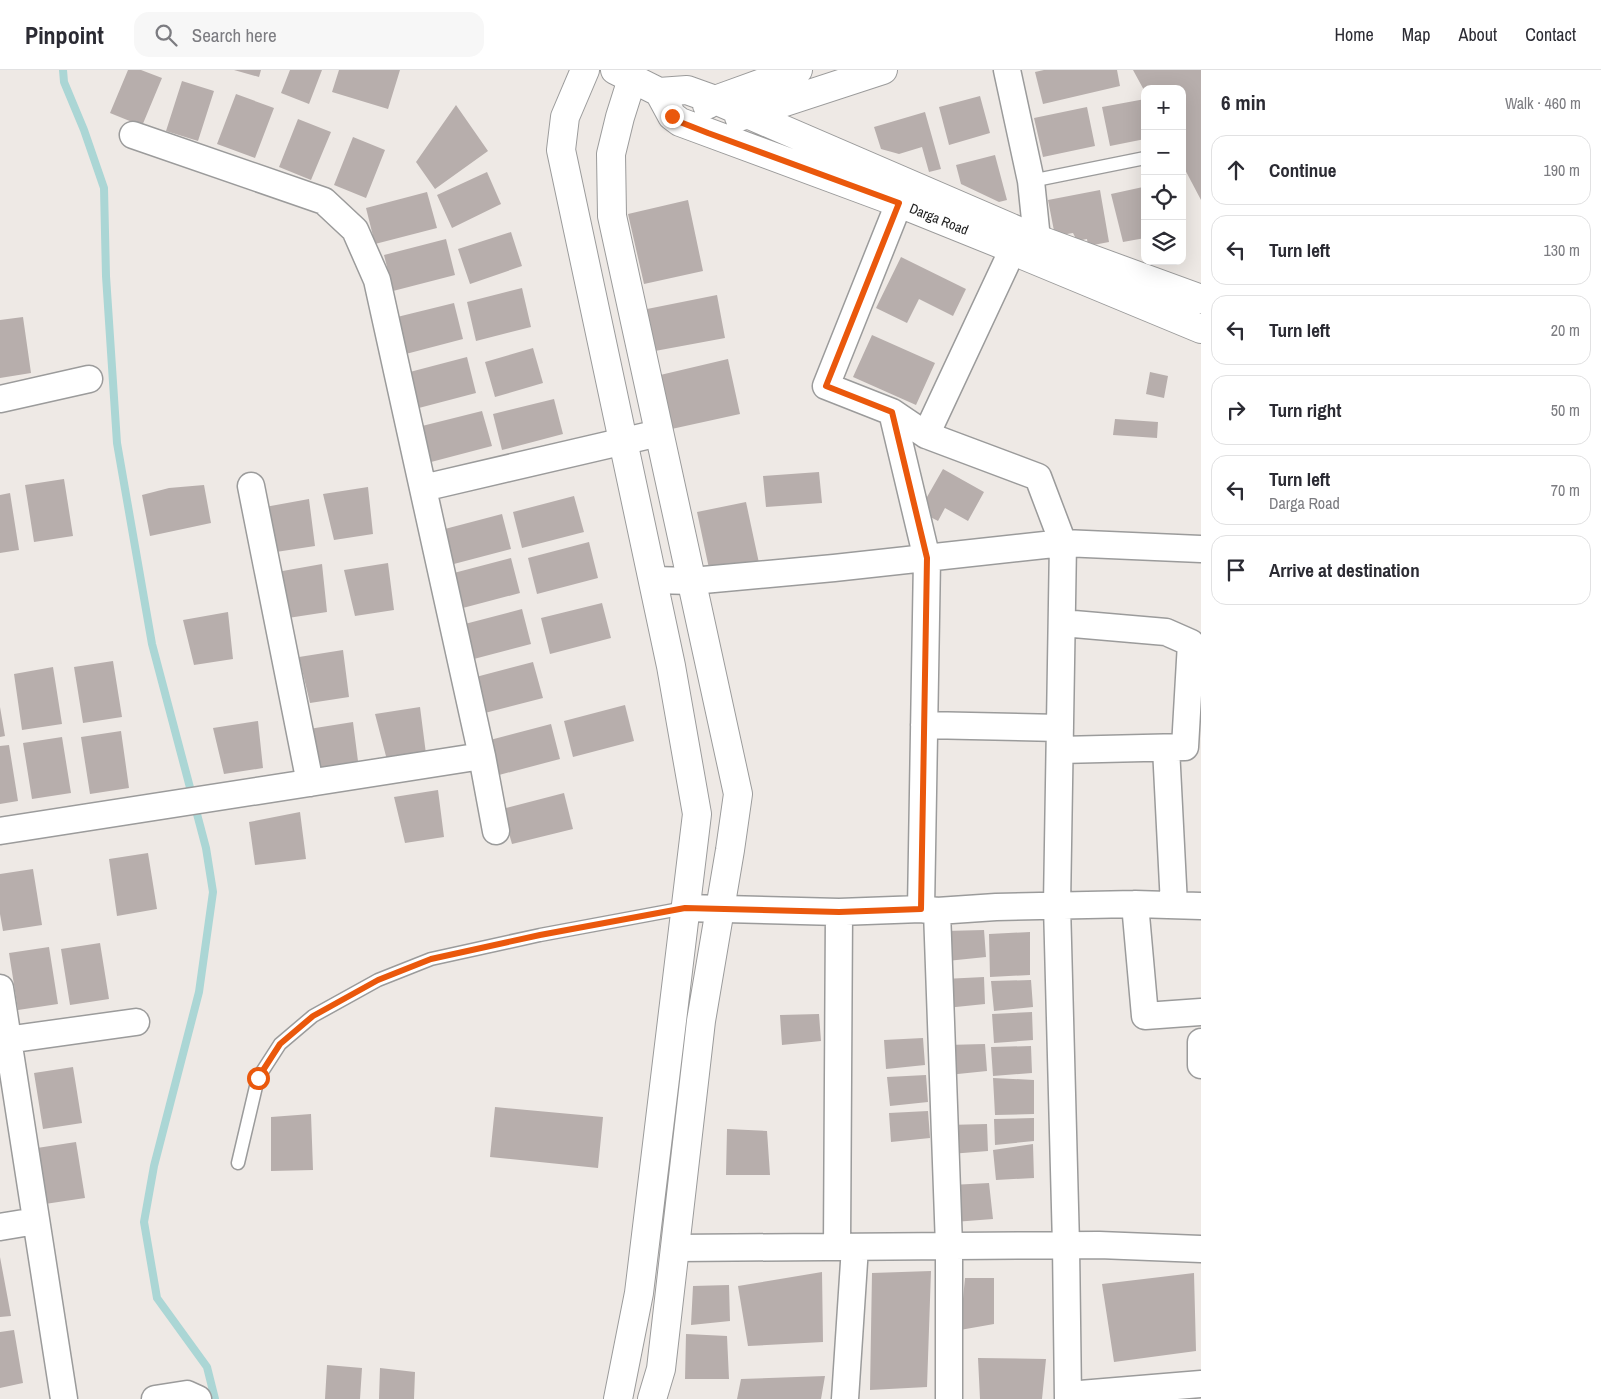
<!DOCTYPE html>
<html lang="en">
<head>
<meta charset="utf-8">
<style>
  body { margin:0; font-family:"Archivo Narrow",sans-serif; background:#f7f7f7; color:#2b2b33 }
  .controls { position:absolute; right:15px; top:15px; display:grid; overflow:hidden; border-radius:10px; box-shadow:0 5px 20px #0002 }
  .controls button { width:45px; height:45px; display:grid; place-items:center; padding:0; border:0; border-bottom:1px solid #e1e1e2; background:#fff; color:#2b2b33; font:25px sans-serif }
  .stop { position:absolute; width:15px; height:15px; margin:-11px; border:4px solid #ea580c; border-radius:50%; background:#fff }
  .stop.end { background:#ea580c; border-color:#fff; box-shadow:0 1px 5px #0008 }
  .list { margin:0; padding:0; list-style:none }
  h2 { display:flex; justify-content:space-between; align-items:center; height:65px; margin:0; padding:0 20px; font-size:21px }
  h2 small { font-size:16px; font-weight:400; color:#7c7c81 }
  .list li { display:grid; grid-template-columns:32px 1fr auto; gap:15px; align-items:center; box-sizing:border-box; height:70px; margin:0 10px 10px; padding:0 10px; border:1px solid #e1e1e2; border-radius:15px }
  .list b { display:block; font-size:19px; white-space:nowrap }
  .list p { margin:0; font-size:16px; white-space:nowrap; color:#7c7c81 }
  .list em { font-size:16px; font-style:normal; color:#7c7c81 }
  .icon { flex:none; width:28px; height:28px; fill:none; stroke:currentColor; stroke-width:2; stroke-linecap:round; stroke-linejoin:round }
  .map { position:relative; flex:none; width:1201px; height:1329px; overflow:hidden }
  header { display:flex; align-items:center; gap:30px; box-sizing:border-box; height:70px; padding:0 25px; background:#fff; border-bottom:1px solid #e1e1e2 }
  header strong { font-size:24px }
  nav { display:flex; gap:28px; margin-inline-start:auto; font-size:18px }
  .search { width:350px; height:45px; background:#f7f7f7; display:flex; align-items:center; gap:12px; box-sizing:border-box; padding:0 18px; border-radius:15px; color:#7c7c81; font-size:19px }
  main { display:flex }
  aside { flex:1; background:#fff }
  .map>svg:first-child { display:block }
</style>
</head>
<body>
<header>
<strong>Pinpoint</strong>
<div class="search"><svg class="icon" aria-label="search" viewBox="0 0 24 24"><circle cx="10" cy="10" r="6"/><path d="M15 15l6 6"/></svg>Search here</div>
<nav><a>Home</a><a>Map</a><a>About</a><a>Contact</a></nav>
</header>
<main>
<div class="map">
<svg width="1201" height="1329" viewBox="0 0 1201 1329">
  <rect width="100%" height="100%" fill="#eee9e5"/>
  <g fill="none" stroke-linecap="round" stroke-linejoin="round">
    <!-- stream -->
    <path stroke="#abd6d5" stroke-width="8" d="M63,0L64,12L84,60L104,118L106,206L117,373L152,574L206,778L213,822L199,922L154,1096L144,1152L157,1228L207,1297L215,1329"/>
  </g>
  <!-- building -->
  <path fill="#b7aeac" d="M128,0H141L162,8L142,56L110,43Z
    M234,0H261L259,7Z
    M290,0H322L309,34L281,23Z
    M339,0H400L388,39L332,22Z
    M1044,0H1117L1120,16L1043,34L1035,2Z
    M1133,0H1201V130L1182,94V19H1145V22Z
    M182,11L214,21L198,71L166,61Z
    M236,24L274,38L255,88L217,74Z
    M980,26L990,63L949,75L939,37Z
    M1145,29V69L1110,76L1102,37Z
    M456,35L488,81L435,119L416,92Z
    M1087,37L1095,76L1043,87L1034,48Z
    M925,42L941,99L929,102L922,77L899,84L881,79L874,57Z
    M298,49L331,62L311,110L279,97Z
    M353,67L385,80L366,128L334,115Z
    M995,85L1007,130L999,132L961,114L956,95Z
    M487,102L501,134L452,158L437,125Z
    M1143,117L1145,168L1123,172L1111,124Z
    M1100,120L1109,172L1088,176L1087,169L1077,171L1073,163L1055,166L1048,130Z
    M427,122L437,158L375,174L366,138Z
    M688,130L703,201L644,214L628,144Z
    M511,162L522,196L470,214L458,179Z
    M446,169L455,205L393,221L384,185Z
    M901,187L966,219L953,246L919,229L907,253L876,238Z
    M522,218L531,257L476,271L467,232Z
    M717,225L725,268L655,281L647,239Z
    M454,233L463,269L402,285L393,248Z
    M23,247L31,303L0,308V250Z
    M872,265L935,293L916,335L853,307Z
    M533,278L543,313L495,327L485,292Z
    M467,287L476,323L415,339L406,303Z
    M728,289L740,344L667,360L656,306Z
    M1150,302L1168,306L1164,328L1146,324Z
    M554,329L563,364L502,380L493,344Z
    M482,341L492,376L431,392L422,356Z
    M1115,349L1158,352L1157,368L1113,365Z
    M943,399L984,422L968,451L945,438L938,451L919,441Z
    M819,402L822,433L766,437L763,406Z
    M64,409L73,466L34,472L25,415Z
    M204,415L211,453L150,466L142,425L169,418Z
    M368,417L373,464L334,470L323,424Z
    M10,423L19,480L0,483V425Z
    M574,426L584,462L522,478L513,442Z
    M309,429L315,476L276,482L265,437Z
    M746,432L759,493L710,503L697,442Z
    M502,444L511,479L450,495L441,460Z
    M589,472L598,508L537,524L528,488Z
    M511,488L520,523L459,539L450,504Z
    M388,493L394,540L355,546L344,500Z
    M322,494L327,542L288,548L277,502Z
    M602,533L611,568L550,584L541,548Z
    M522,539L531,574L470,590L461,555Z
    M228,542L233,589L194,595L183,550Z
    M343,580L349,627L310,633L299,587Z
    M113,591L122,647L83,653L74,597Z
    M533,592L543,628L481,644L472,608Z
    M53,597L62,654L22,660L14,604Z
    M625,635L634,671L573,687L564,651Z
    M0,637L5,666L0,667Z
    M420,637L426,684L387,690L375,644Z
    M258,651L263,698L224,704L213,658Z
    M353,652L359,699L320,705L309,659Z
    M551,654L560,689L499,705L490,670Z
    M121,661L129,718L90,724L81,667Z
    M62,667L71,723L32,729L23,673Z
    M9,675L18,731L0,734V676Z
    M438,720L444,767L405,773L394,727Z
    M564,723L573,759L512,774L502,739Z
    M300,742L306,789L255,795L249,752Z
    M148,783L157,839L117,846L109,789Z
    M33,799L42,855L3,861L0,844V804Z
    M984,860L986,887L947,891L945,861Z
    M1030,862V905L990,907L989,864Z
    M100,873L109,929L70,935L61,879Z
    M49,877L58,934L18,940L9,883Z
    M984,907L985,934L946,938L944,909Z
    M1031,910L1033,937L994,941L991,911Z
    M1032,942L1033,970L994,973L992,944Z
    M819,944L821,971L782,975L780,945Z
    M923,968L925,995L886,999L884,970Z
    M985,974L987,1001L948,1005L946,975Z
    M1031,976L1032,1003L993,1006L991,977Z
    M73,997L82,1053L43,1059L34,1003Z
    M926,1005L928,1032L890,1036L887,1007Z
    M993,1008L1034,1010V1044L995,1045Z
    M495,1037L603,1047L598,1098L490,1087Z
    M928,1041L930,1068L891,1072L889,1043Z
    M311,1044L313,1100L271,1101V1047Z
    M1034,1048V1071L995,1075L994,1049Z
    M987,1054L988,1081L950,1084L947,1055Z
    M727,1059L767,1061L770,1105H726Z
    M76,1072L85,1128L45,1134L37,1078Z
    M1033,1074L1034,1108L996,1110L993,1080Z
    M989,1113L993,1149L954,1152L951,1115Z
    M0,1187L11,1246L0,1247Z
    M931,1201L927,1317L870,1320L872,1203Z
    M822,1202L823,1272L748,1276L738,1216Z
    M1194,1203L1196,1281L1114,1292L1102,1214Z
    M965,1208H994V1254L960,1260Z
    M729,1215L730,1251L691,1255L693,1216Z
    M14,1260L23,1313L0,1318V1262Z
    M686,1264L727,1266L729,1309H685Z
    M978,1288L1046,1289L1042,1329H980Z
    M327,1295L362,1298L360,1329H325Z
    M380,1298L415,1302L414,1329H379Z
    M825,1306L821,1329H737L741,1309Z"/>
  <g fill="none" stroke-linecap="round" stroke-linejoin="round">
    <!-- service casing -->
    <g stroke="#9b9b9b" stroke-width="15">
      <path id="service" d="M1031,111L1145,88
        M238,1093L258,1008L280,974L313,946L378,910L431,889L540,865L685,838"/>
    </g>
    <!-- minor casing -->
    <g stroke="#9b9b9b" stroke-width="29">
      <path id="minor" d="M1007,0L1031,111L1037,169
        M133,65L324,131L355,160L377,210L482,686L496,761
        M899,133L826,316L892,342L926,365L1038,407L1063,473L1057,835L1066,1175L1068,1329
        M0,329L89,309
        M892,342L927,489L921,839
        M926,365L1013,179
        M251,416L310,713
        M423,418L659,363
        M653,510L692,511L834,498L1063,473L1201,479
        M924,655L1060,658
        M1166,678L1174,835
        M1060,680L1185,677L1191,573L1166,562L1062,553
        M0,761L482,686
        M1135,834L1145,946L1201,942
        M685,838L839,842L921,839L937,841L996,837L1135,834L1201,836
        M937,841L949,1176V1328
        M0,918L64,1329
        M0,971L136,952
        M1201,972V995
        M0,1157L36,1151
        M837,1176L839,842
        M675,1178L1099,1175L1201,1179
        M1068,1325L1201,1314
        M155,1329L187,1324L198,1329
        M845,1329L855,1177"/>
    </g>
    <!-- tertiary casing -->
    <g stroke="#9b9b9b" stroke-width="30">
      <path id="tertiary" d="M585,0L565,47L561,80L671,596L697,744L639,1223L618,1329
        M615,0L659,22L687,20L715,30L1037,169L1201,229
        M632,9L620,47L611,84L612,146L738,724L730,780L701,951L661,1299L652,1329
        M659,22L672,46L680,52L899,133L1013,179L1025,186L1201,259
        M707,35L715,30L798,0
        M739,47L883,0"/>
    </g>
    <!-- service -->
    <use href="#service" stroke="#fff" stroke-width="12"/>
    <!-- minor -->
    <use href="#minor" stroke="#fff" stroke-width="26"/>
    <!-- tertiary -->
    <use href="#tertiary" stroke="#fff" stroke-width="28"/>
  </g>
  <g fill="none" stroke-linecap="round" stroke-linejoin="round">
    <!-- route -->
    <path stroke="#ea580c" stroke-width="6" d="M258,1008L280,974L313,946L378,910L431,889L540,865L685,838L839,842L921,839L927,488L892,342L826,316L899,133L708,63L680,52L672,46"/>
  </g>
  <g text-anchor="middle" stroke-width="4" stroke-linejoin="round" paint-order="stroke">
    <!-- street labels -->
    <g font-size="14" fill="#1e1e1e" stroke="#fff">
      <text transform="translate(939 149) rotate(22)" y="5">Darga Road</text>
    </g>
  </g>
</svg>
<div class="controls">
<button>+</button>
<button>−</button>
<button><svg class="icon" aria-label="locate" viewBox="0 0 24 24"><circle cx="12" cy="12" r="6"/><path d="M12 2v4M12 18v4M2 12h4M18 12h4"/></svg></button>
<button><svg class="icon" aria-label="layers" viewBox="0 0 24 24"><path d="M12 4l9 5-9 5-9-5zM3 14l9 5 9-5"/></svg></button>
</div>
<div class="stop" style="left:258px;top:1008px"></div>
<div class="stop end" style="left:672px;top:46px"></div>
</div>
<aside>
<h2>6 min<small>Walk · 460 m</small></h2>
<ul class="list">
<li><svg class="icon" aria-label="ahead" viewBox="0 0 24 24"><path d="M12 20V5M6 11l6-6 6 6"/></svg><div><b>Continue</b></div><em>190 m</em></li>
<li><svg class="icon" aria-label="left" viewBox="0 0 24 24"><path d="M17 20v-9H6M10 6l-5 5 5 5"/></svg><div><b>Turn left</b></div><em>130 m</em></li>
<li><svg class="icon" aria-label="left" viewBox="0 0 24 24"><path d="M17 20v-9H6M10 6l-5 5 5 5"/></svg><div><b>Turn left</b></div><em>20 m</em></li>
<li><svg class="icon" aria-label="right" viewBox="0 0 24 24"><path d="M7 20v-9h11M14 6l5 5-5 5"/></svg><div><b>Turn right</b></div><em>50 m</em></li>
<li><svg class="icon" aria-label="left" viewBox="0 0 24 24"><path d="M17 20v-9H6M10 6l-5 5 5 5"/></svg><div><b>Turn left</b><p>Darga Road</p></div><em>70 m</em></li>
<li><svg class="icon" aria-label="arrive" viewBox="0 0 24 24"><path d="M6 21V4h12l-3 4 3 4H6"/></svg><div><b>Arrive at destination</b></div></li>
</ul>
</aside>
</main>
</body>
</html>
